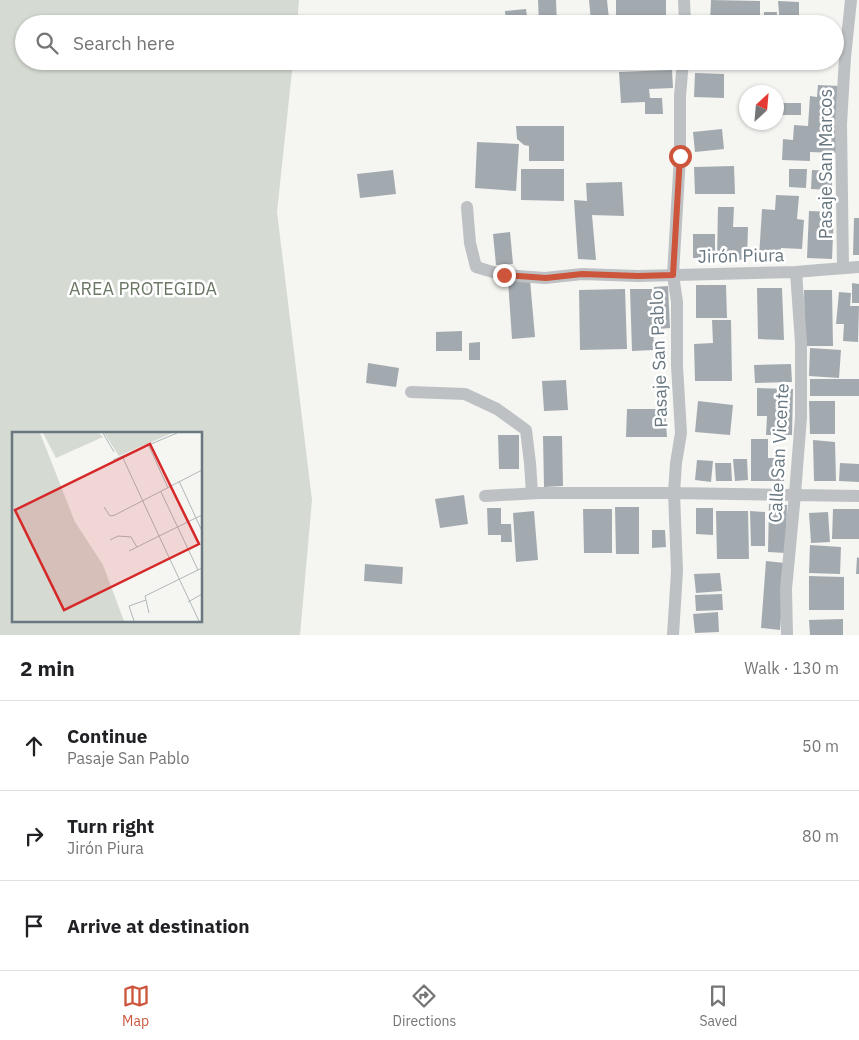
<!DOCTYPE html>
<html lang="en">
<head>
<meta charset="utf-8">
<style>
  body { margin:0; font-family:"IBM Plex Sans",sans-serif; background:#f6f6f6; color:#202124 }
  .compass { position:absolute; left:739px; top:85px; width:45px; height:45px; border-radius:50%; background:#fff; box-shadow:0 1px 4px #0004; rotate:26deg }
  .stop { position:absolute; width:15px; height:15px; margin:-11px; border:4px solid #cc553b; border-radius:50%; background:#fff }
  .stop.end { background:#cc553b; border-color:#fff; box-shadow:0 1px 5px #0008 }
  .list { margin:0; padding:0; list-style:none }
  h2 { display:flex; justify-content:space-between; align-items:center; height:65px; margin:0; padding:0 20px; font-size:21px }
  h2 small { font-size:16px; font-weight:400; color:#757577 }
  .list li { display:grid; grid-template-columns:32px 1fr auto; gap:15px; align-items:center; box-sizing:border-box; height:90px; padding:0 20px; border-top:1px solid #e0e0e0 }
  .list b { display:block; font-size:19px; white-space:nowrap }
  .list p { margin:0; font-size:16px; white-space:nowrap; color:#757577 }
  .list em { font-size:16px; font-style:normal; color:#757577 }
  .icon { flex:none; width:28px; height:28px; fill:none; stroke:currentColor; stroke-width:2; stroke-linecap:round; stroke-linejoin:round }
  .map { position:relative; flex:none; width:859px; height:635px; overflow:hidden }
  .search { position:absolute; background:#fff; box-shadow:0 1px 4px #0004; left:15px; right:15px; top:15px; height:55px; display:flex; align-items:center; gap:12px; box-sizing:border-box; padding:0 18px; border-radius:28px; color:#757577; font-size:19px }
  .sheet { height:335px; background:#fff }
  nav { display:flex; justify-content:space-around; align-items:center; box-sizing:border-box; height:70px; border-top:1px solid #e0e0e0; background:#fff; font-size:14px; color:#757577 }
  nav a { display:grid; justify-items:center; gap:2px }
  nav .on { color:#cc553b }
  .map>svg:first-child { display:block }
</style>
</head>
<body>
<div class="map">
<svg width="859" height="635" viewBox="0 0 859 635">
  <rect width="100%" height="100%" fill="#f5f5f2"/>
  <!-- green -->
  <path fill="#d5dad2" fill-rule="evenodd" d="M0,0H299L297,24H24V61H293L277,212L312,500L300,635H0ZM14,434H201V621H14Z"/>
  <!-- building -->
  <path fill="#a3aaaf" d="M538,0H556L557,24H539Z
    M589,0H607L609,19L591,21Z
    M616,0H666V24H616Z
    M711,0L760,1V24H710Z
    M778,1L799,2V24H780Z
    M526,9L528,24H506L505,11Z
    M764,12H777L776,24H764Z
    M672,70L673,88L649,89L650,98H662L663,114H645V102L621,103L619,72Z
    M695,73L724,74V98L694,97Z
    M818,85L839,86L836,153L810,152V161L782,160L783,139L793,140L794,125L808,126L810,96L817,97Z
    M779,103H801V115H779Z
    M516,126H564V161H529V146L524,145L517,139Z
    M722,129L724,149L695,152L693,132Z
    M477,142L519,144L516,191L475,188Z
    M734,166L735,194H695L694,167Z
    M521,169H564V201L521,200Z
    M789,169H807L806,188L789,187Z
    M393,170L396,194L360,198L357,174Z
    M812,170L832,171V190L811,189Z
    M622,182L624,216L592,215L596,260L578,259L574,200L587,201L586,183Z
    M776,195L799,196L797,219L804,220L802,249L781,248L780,258L759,257L762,209L775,210Z
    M718,207H734L733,227H748L747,260L717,259Z
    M809,211L834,212L832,259L807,258Z
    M854,218H859V255H853Z
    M510,232L513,264L496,265L493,234Z
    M693,234H715V258H693Z
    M530,280L535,337L512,339L508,281Z
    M852,283L859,284V303H852Z
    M696,285H726L727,318H696Z
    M668,286L670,328L657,329L654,287Z
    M757,288H782L784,340L758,339Z
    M625,289L627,349L580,350L579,290Z
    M630,289H652L654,350L632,351Z
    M804,290H832L833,346H805Z
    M839,292L851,293L850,306H859L858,342L843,341L844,324H836Z
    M712,320H731L732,381H695L694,344L713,343Z
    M462,331V351H436V332Z
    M480,342V360H469V343Z
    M810,348L841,350L839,378L809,376Z
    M368,363L399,368L396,387L366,383Z
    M791,364L792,382L755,383L754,365Z
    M810,379H859V396H810Z
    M566,380L568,410L544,411L542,381Z
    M757,388L793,389L792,435H766L767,416H757Z
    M698,401L733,405L730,435L695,432Z
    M809,401H835V434H810Z
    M627,409H665L667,437H626Z
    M498,435H519V469H499Z
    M543,436H562L563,486L544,487Z
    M751,439H768V458H784V481H751Z
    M813,440L835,442L836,481H814Z
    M733,459H747L748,480L735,481Z
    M697,460L713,461L711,482L695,480Z
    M715,463H731L732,481H716Z
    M840,463L859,464V482L839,481Z
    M464,495L468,524L440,528L435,499Z
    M769,504L787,505L786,553L768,552Z
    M615,507H639V554H616Z
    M487,508H501V524H511L512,542H501V535H488Z
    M696,508H713V535L696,534Z
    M583,509H612V553H584Z
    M833,509H859V539H832Z
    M534,511L538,560L516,562L513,513Z
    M716,511H748L749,559H717Z
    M750,511L765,512V546H751Z
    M828,512L830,542L811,543L809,513Z
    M652,530H665L666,547L652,548Z
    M810,545L841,547L840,574L809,573Z
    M857,557L859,558V574H856Z
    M766,561L785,563L780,630L761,628Z
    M365,564L403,567L402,584L364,581Z
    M720,573L722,591L696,593L694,574Z
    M809,576L844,577V610H809Z
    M722,594L723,610L696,611L695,595Z
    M718,612L719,632L695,633L693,614Z
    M843,619V635H810L809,620Z"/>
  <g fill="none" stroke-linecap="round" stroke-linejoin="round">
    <!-- minor -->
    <path stroke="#bdc1c4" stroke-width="12" d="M684,0L685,24
      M683,61L680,96V156L673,275L677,302V366L681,433L676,463L674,493L859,496
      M467,207L470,243L476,267L503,275L545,278L582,274L638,276L796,272L819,270L859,267
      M843,268L841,124L845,57L851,0
      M411,392L465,394L497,409L526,430L530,463L532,493
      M485,496L539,493H674L677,571L673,635
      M787,635L786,589L795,494L801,417V343L796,272"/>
  </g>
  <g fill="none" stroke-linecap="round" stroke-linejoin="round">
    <!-- route -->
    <path stroke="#cc553b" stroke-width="6" d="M504,275L546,278L582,274L638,276L673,275L680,156"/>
  </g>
  <g text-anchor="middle" stroke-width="5" stroke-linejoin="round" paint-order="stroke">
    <!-- street labels -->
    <g font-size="18" fill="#687780" stroke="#fff">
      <text transform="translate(826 164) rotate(-90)" y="6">Pasaje San Marcos</text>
      <text transform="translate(741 256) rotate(-1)" y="6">Jirón Piura</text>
      <text transform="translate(659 359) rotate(-92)" y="6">Pasaje San Pablo</text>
      <text transform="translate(779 453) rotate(-87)" y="6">Calle San Vicente</text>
    </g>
    <!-- park labels -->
    <g font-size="18" fill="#6b7866" stroke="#fff">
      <text x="143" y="295">AREA PROTEGIDA</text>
    </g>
  </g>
  <!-- overview -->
  <g transform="translate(12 432)">
    <rect width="190" height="190" fill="#f5f5f2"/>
    <path d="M0,1H28L63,90L91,133L112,189H0ZM31,1H87L91,5L44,26ZM92,1H160L107,24Z" fill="#d5dad2"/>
    <path fill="none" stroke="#b0b8ba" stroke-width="1" d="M91,1L102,20M136,12L156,56M110,24L147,104L190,83M101,28L165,1M167,49L190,99M149,60L186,138M92,75L98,84L103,83L190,38M98,108L106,104L119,105L125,115M117,119L147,104L187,189M176,170L190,162M137,181L133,164L190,136M122,189L117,174L134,168"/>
    <path fill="#d62828" fill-opacity="0.15" stroke="#d62828" stroke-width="2.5" d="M138,12L187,112L52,178L3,78Z"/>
    <rect width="190" height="190" fill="none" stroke="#687780" stroke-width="2.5"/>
  </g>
</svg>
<svg class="compass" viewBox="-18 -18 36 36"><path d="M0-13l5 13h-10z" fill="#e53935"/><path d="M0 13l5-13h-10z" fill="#757577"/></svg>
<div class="stop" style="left:680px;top:156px"></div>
<div class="stop end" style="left:504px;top:275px"></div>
<div class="search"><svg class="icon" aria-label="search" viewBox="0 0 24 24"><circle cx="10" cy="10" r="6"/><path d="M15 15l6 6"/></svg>Search here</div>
</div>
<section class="sheet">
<h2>2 min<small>Walk · 130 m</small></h2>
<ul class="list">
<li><svg class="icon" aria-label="ahead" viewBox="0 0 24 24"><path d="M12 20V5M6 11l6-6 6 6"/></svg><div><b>Continue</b><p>Pasaje San Pablo</p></div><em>50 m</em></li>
<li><svg class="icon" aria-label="right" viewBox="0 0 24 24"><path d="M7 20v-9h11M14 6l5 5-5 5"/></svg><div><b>Turn right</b><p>Jirón Piura</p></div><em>80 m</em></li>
<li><svg class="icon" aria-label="arrive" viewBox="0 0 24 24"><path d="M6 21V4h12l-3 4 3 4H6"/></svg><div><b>Arrive at destination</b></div></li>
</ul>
</section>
<nav>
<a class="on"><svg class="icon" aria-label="map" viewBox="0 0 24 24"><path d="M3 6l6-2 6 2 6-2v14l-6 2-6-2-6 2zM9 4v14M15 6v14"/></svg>Map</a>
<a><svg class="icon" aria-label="directions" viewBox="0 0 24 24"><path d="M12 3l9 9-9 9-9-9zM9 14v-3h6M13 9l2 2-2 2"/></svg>Directions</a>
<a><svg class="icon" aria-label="saved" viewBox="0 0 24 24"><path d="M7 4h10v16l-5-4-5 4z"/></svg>Saved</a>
</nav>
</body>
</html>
